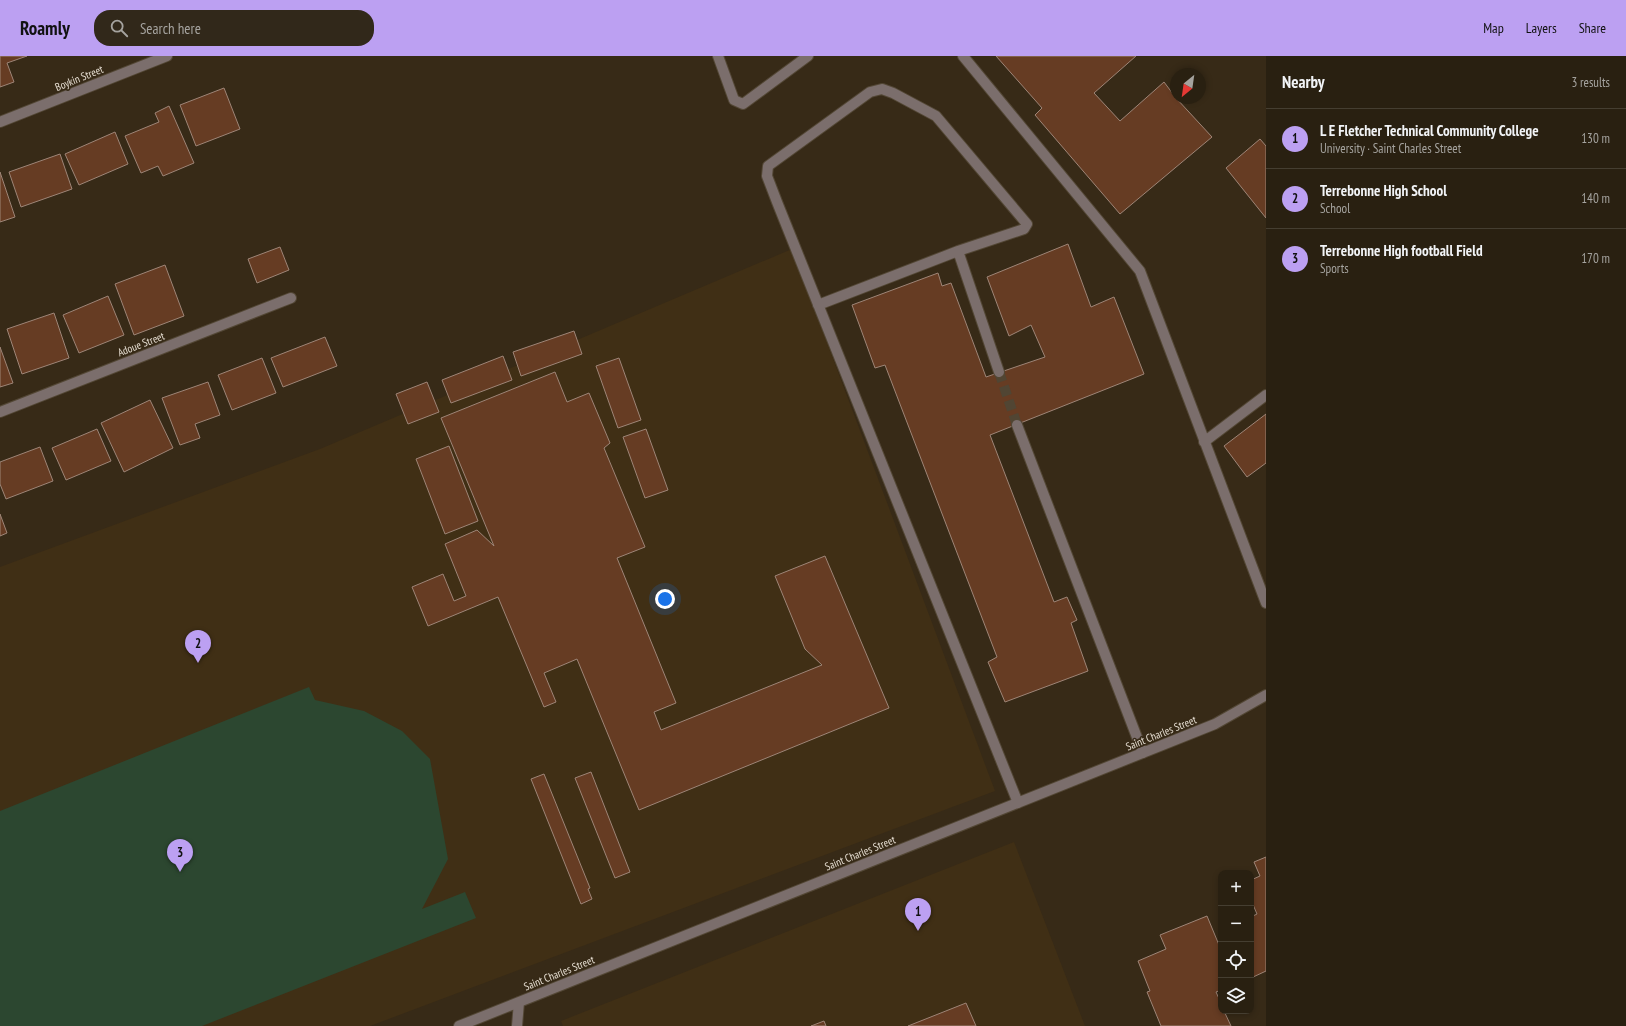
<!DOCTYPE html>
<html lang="en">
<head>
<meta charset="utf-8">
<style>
  body { margin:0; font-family:"PT Sans Narrow",sans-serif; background:#31281a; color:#f1f3f6 }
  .controls { position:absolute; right:12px; bottom:12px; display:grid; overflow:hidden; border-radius:8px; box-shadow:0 2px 6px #0003 }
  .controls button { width:36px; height:36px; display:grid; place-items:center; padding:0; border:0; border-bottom:1px solid #453e31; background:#292011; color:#f1f3f6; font:20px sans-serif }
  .compass { position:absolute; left:1170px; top:12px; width:36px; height:36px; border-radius:50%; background:#292011; box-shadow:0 2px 6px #0003; rotate:209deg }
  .you { position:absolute; left:665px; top:543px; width:14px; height:14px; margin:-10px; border:3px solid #fff; border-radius:50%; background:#1a73e8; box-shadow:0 0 0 6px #1a73e833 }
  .badge { display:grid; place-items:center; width:26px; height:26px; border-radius:50%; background:#bca0f2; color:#111; font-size:13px; font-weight:700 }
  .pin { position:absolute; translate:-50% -33px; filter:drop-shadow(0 1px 2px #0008) }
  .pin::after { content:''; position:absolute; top:21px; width:14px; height:12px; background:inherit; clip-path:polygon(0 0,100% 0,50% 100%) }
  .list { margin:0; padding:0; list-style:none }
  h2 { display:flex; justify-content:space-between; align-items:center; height:52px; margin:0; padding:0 16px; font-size:17px }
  h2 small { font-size:13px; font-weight:400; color:#a5a39f }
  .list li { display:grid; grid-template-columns:26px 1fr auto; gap:12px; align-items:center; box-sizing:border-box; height:60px; padding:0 16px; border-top:1px solid #453e31 }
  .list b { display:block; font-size:15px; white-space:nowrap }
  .list p { margin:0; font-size:13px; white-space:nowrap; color:#a5a39f }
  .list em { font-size:13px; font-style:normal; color:#a5a39f }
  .icon { flex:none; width:22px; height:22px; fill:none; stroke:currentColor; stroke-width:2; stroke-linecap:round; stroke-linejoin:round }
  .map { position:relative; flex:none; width:1266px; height:970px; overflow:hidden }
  header { display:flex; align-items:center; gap:24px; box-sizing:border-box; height:56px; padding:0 20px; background:#bca0f2; color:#111 }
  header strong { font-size:19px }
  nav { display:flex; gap:22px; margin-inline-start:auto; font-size:14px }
  .search { width:280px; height:36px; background:#31281a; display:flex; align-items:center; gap:10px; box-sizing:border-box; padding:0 14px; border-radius:16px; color:#a5a39f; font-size:15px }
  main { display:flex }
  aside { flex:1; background:#292011 }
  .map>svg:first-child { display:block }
</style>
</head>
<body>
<header>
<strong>Roamly</strong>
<div class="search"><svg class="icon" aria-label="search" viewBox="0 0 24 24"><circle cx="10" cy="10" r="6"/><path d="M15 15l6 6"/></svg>Search here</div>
<nav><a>Map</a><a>Layers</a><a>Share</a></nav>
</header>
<main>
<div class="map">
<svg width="1266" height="970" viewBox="0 0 1266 970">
  <rect width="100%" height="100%" fill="#372a17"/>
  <!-- built -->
  <path fill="#402f15" d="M792,193L995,735L370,970H0V511L320,393Z
    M1014,786L1085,970H563L561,965Z"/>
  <!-- green -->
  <path fill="#2c4730" d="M309,631L315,644L364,655L402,675L430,703L448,803L422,853L465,836L476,862L202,970H0V755Z"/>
  <!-- building -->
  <path fill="#663c23" stroke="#9e8577" d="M0,0H27L7,7L14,26L0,31Z
    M996,0H1136L1094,37L1120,65L1164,26L1176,42L1212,81L1120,158L1035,59L1042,52Z
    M224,32L240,73L196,90L180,49Z
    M169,50L194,107L163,120L158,110L141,117L125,80L159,66L155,57Z
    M115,76L128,108L79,129L65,98Z
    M1260,83L1266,90V162L1226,112Z
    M60,98L72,133L21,151L9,116Z
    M0,116L15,161L0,166Z
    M1068,188L1091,251L1114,241L1144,318L990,379L1054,546L1067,541L1077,564L1071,567L1088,615L1005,646L988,606L997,601L885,309L875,312L852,249L938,217L942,230L951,227L986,321L1045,301L1031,269L1009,280L987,221Z
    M280,191L289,214L257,227L248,203Z
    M165,209L184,260L134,279L115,228Z
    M108,240L124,279L79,297L63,259Z
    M54,257L69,302L22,318L7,273Z
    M574,275L582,298L521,320L513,296Z
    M325,281L337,310L283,331L271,302Z
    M0,291L13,327L0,331Z
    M503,300L512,324L451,347L442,324Z
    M262,302L276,337L232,354L218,319Z
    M619,302L641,364L618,372L596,310Z
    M555,316L567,346L589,337L610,387L604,392L645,491L617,502L676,647L654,656L661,674L822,609L805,593L775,520L825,500L889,652L639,754L577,603L544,617L556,646L544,651L498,541L428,570L412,531L443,518L454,545L466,540L445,488L477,474L494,490L441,362Z
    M208,326L220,359L195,368L200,382L180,389L162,342Z
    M427,326L439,356L408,368L396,338Z
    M150,344L173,392L124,416L101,367Z
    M1266,358V407L1247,421L1224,390Z
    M97,373L111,405L66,424L52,392Z
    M646,373L668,434L645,442L623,381Z
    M449,390L478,465L445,478L416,403Z
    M40,391L53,425L6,443L0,428V406Z
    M0,458L7,477L0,480Z
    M591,716L630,816L615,822L575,722Z
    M544,718L590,832L588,833L592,843L581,848L531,723Z
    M1266,801V915L1251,922V861L1257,858L1251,844V824L1260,820L1254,806Z
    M1207,860L1219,889L1221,888V934L1216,936L1221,947V955H1224L1231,970H1161L1147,936L1150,935L1138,905L1166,893L1160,879Z
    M966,947L976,970H908Z
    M824,965L826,970H811Z"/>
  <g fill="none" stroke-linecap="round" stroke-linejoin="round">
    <!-- minor-tunnel -->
    <path stroke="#514533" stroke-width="10" stroke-dasharray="10 5" stroke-linecap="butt" d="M999,316L1017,369"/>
    <!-- minor casing -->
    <g stroke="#534735" stroke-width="12">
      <path id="minor" d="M718,0L734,44L743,48L808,0
        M963,0L1140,215L1266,547
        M0,66L167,0
        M958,195L999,316
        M818,249L958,195L1024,173L1027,168L936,60L893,37L882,33L870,36L768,110L767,120L777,146L1018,747
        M0,356L291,242
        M1017,369L1143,697
        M1204,386L1266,339
        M459,970L1215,668L1266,639
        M517,970L519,946"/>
    </g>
    <!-- minor -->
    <use href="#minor" stroke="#7b6e6c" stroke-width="10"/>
  </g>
  <g text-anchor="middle" stroke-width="3.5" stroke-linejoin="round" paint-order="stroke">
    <!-- street labels -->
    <g font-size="11" fill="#e6ded2" stroke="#372a17">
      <text transform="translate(79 22) rotate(-22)" y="4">Boykin Street</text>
      <text transform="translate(141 288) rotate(-21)" y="4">Adoue Street</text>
      <text transform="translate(1161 677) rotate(-22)" y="4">Saint Charles Street</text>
      <text transform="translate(860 797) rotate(-22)" y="4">Saint Charles Street</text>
      <text transform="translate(559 917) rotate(-22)" y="4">Saint Charles Street</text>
    </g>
  </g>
</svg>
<div class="controls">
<button>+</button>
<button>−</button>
<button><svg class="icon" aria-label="locate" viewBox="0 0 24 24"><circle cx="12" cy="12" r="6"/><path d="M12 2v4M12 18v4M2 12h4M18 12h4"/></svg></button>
<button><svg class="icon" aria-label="layers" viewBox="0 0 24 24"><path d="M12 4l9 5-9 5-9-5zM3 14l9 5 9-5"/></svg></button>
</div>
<svg class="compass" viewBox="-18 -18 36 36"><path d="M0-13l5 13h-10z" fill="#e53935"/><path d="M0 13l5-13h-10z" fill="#a5a39f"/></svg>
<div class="you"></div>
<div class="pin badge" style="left:918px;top:875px">1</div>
<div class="pin badge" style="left:198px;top:607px">2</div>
<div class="pin badge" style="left:180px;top:816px">3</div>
</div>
<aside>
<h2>Nearby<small>3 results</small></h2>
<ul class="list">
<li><span class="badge">1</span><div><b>L E Fletcher Technical Community College</b><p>University · Saint Charles Street</p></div><em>130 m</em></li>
<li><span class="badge">2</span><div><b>Terrebonne High School</b><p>School</p></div><em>140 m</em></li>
<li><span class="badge">3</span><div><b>Terrebonne High football Field</b><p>Sports</p></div><em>170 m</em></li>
</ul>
</aside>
</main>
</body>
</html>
